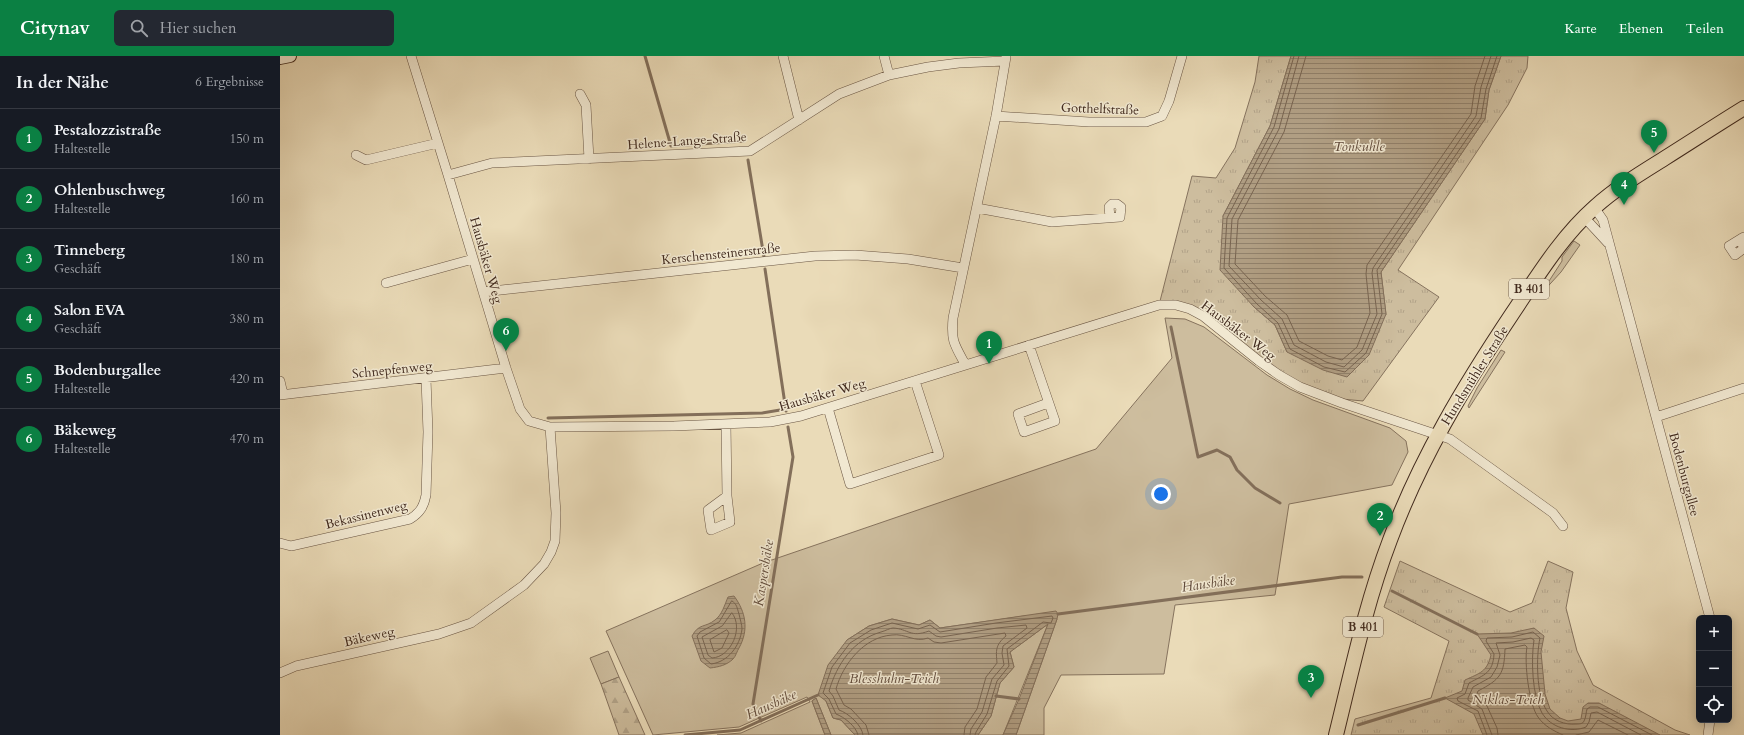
<!DOCTYPE html>
<html lang="de">
<head>
<meta charset="utf-8">
<style>
  body { margin:0; font-family:Cardo,serif; background:#242831; color:#f1f3f6 }
  .controls { position:absolute; right:12px; bottom:12px; display:grid; overflow:hidden; border-radius:6px; box-shadow:0 2px 10px #0003 }
  .controls button { width:36px; height:36px; display:grid; place-items:center; padding:0; border:0; border-bottom:1px solid #363941; background:#171b24; color:#f1f3f6; font:20px sans-serif }
  .you { position:absolute; left:881px; top:438px; width:14px; height:14px; margin:-10px; border:3px solid #fff; border-radius:50%; background:#1a73e8; box-shadow:0 0 0 6px #1a73e833 }
  .badge { display:grid; place-items:center; width:26px; height:26px; border-radius:50%; background:#0b8043; color:#fff; font-size:13px; font-weight:700 }
  .pin { position:absolute; translate:-50% -33px; filter:drop-shadow(0 1px 2px #0008) }
  .pin::after { content:''; position:absolute; top:21px; width:14px; height:12px; background:inherit; clip-path:polygon(0 0,100% 0,50% 100%) }
  .list { margin:0; padding:0; list-style:none }
  h2 { display:flex; justify-content:space-between; align-items:center; height:52px; margin:0; padding:0 16px; font-size:17px }
  h2 small { font-size:13px; font-weight:400; color:#9ea1a6 }
  .list li { display:grid; grid-template-columns:26px 1fr auto; gap:12px; align-items:center; box-sizing:border-box; height:60px; padding:0 16px; border-top:1px solid #363941 }
  .list b { display:block; font-size:15px; white-space:nowrap }
  .list p { margin:0; font-size:13px; white-space:nowrap; color:#9ea1a6 }
  .list em { font-size:13px; font-style:normal; color:#9ea1a6 }
  .icon { flex:none; width:22px; height:22px; fill:none; stroke:currentColor; stroke-width:2; stroke-linecap:round; stroke-linejoin:round }
  .map { position:relative; flex:none; width:1464px; height:679px; overflow:hidden }
  header { display:flex; align-items:center; gap:24px; box-sizing:border-box; height:56px; padding:0 20px; background:#0b8043; color:#fff }
  header strong { font-size:19px }
  nav { display:flex; gap:22px; margin-inline-start:auto; font-size:14px }
  .search { width:280px; height:36px; background:#242831; display:flex; align-items:center; gap:10px; box-sizing:border-box; padding:0 14px; border-radius:6px; color:#9ea1a6; font-size:15px }
  main { display:flex }
  aside { flex:1; background:#171b24 }
  .map>svg:first-child { display:block }
</style>
</head>
<body>
<header>
<strong>Citynav</strong>
<div class="search"><svg class="icon" aria-label="search" viewBox="0 0 24 24"><circle cx="10" cy="10" r="6"/><path d="M15 15l6 6"/></svg>Hier suchen</div>
<nav><a>Karte</a><a>Ebenen</a><a>Teilen</a></nav>
</header>
<main>
<aside>
<h2>In der Nähe<small>6 Ergebnisse</small></h2>
<ul class="list">
<li><span class="badge">1</span><div><b>Pestalozzistraße</b><p>Haltestelle</p></div><em>150 m</em></li>
<li><span class="badge">2</span><div><b>Ohlenbuschweg</b><p>Haltestelle</p></div><em>160 m</em></li>
<li><span class="badge">3</span><div><b>Tinneberg</b><p>Geschäft</p></div><em>180 m</em></li>
<li><span class="badge">4</span><div><b>Salon EVA</b><p>Geschäft</p></div><em>380 m</em></li>
<li><span class="badge">5</span><div><b>Bodenburgallee</b><p>Haltestelle</p></div><em>420 m</em></li>
<li><span class="badge">6</span><div><b>Bäkeweg</b><p>Haltestelle</p></div><em>470 m</em></li>
</ul>
</aside>
<div class="map">
<svg width="1464" height="679" viewBox="0 0 1464 679">
  <defs>
    <pattern id="forest-firs" width="22" height="20" patternUnits="userSpaceOnUse"><rect width="22" height="20" fill="#cdbd9e"/><path d="M5 1l3.5 6h-7zM16 11l3.5 6h-7z" fill="#b1a288"/></pattern>
    <pattern id="park-tufts" width="24" height="20" patternUnits="userSpaceOnUse"><rect width="24" height="20" fill="#cdbd9e"/><path d="M3 7l-1-3M5 7V3M7 7l1-3M15 17l-1-3M17 17v-4M19 17l1-3" fill="none" stroke="#b1a288"/></pattern>
    <pattern id="water-rules" width="6" height="5" patternUnits="userSpaceOnUse"><rect width="6" height="5" fill="#b09e83"/><path d="M0 2.5h6" fill="none" stroke="#91816b"/></pattern>
  </defs>
  <rect width="100%" height="100%" fill="#eadbb8"/>
  <filter id="stains"><feTurbulence type="fractalNoise" baseFrequency=".005" numOctaves="4"/><feColorMatrix values="0 0 0 0 .2 0 0 0 0 .09 0 0 0 0 .02 0 0 0 .5 -.17"/></filter>
  <radialGradient id="worn" r=".72"><stop offset=".6" stop-color="#630" stop-opacity="0"/><stop offset="1" stop-color="#630" stop-opacity=".3"/></radialGradient>
  <!-- green -->
  <path fill="#cdbd9e" stroke="#86735e" d="M1294,185L1300,189L1281,216L1260,239L1282,205V201Z
    M885,262L905,263L924,271L987,319L1010,333L1033,344L1110,372L1126,385L1128,396L1112,429L1009,448L995,539L895,549L884,618L781,619L764,652V679H736L777,563L744,560L660,572L650,564L639,569L612,563L589,570L567,584L546,645L553,662L561,664L575,679H551L536,642L532,645L545,679H437L461,677L530,646L527,641L459,671L373,679L326,575L483,507L816,393L892,302Z
    M1221,294L1225,296L1189,352L1188,350L1197,332Z
    M768,568L723,679H698L711,660L720,627L734,611L730,596Z
    M328,595L339,621L321,628L310,602Z"/>
  <!-- forest -->
  <path fill="url(#forest-firs)" stroke="#86735e" d="M339,621L365,679H339L321,628Z"/>
  <!-- park -->
  <path fill="url(#park-tufts)" stroke="#86735e" d="M979,0H1011L990,70L943,160L974,251L995,269L1007,296L1106,259L1101,216L1205,63L1209,34L1221,0H1248L1247,12L1228,49L1118,214L1159,241L1083,345L1051,342L1020,331L923,260L879,249L912,120L936,122L955,92L975,26Z
    M1120,505L1230,556L1252,547L1268,505L1293,516L1286,552L1297,595L1313,629L1395,674L1410,679H1071L1075,663L1151,642L1169,585L1104,551Z"/>
  <!-- water -->
  <path fill="url(#water-rules)" stroke="#836f5a" d="M1011,0H1221L1209,34L1205,63L1101,216L1106,258L1089,299L1067,321L1043,314L1007,296L995,269L974,251L940,214L943,160L990,70Z
    M454,540C466,556 469,574 459,592C457,595 456,600 453,603C447,609 439,611 430,612L421,605L412,580C419,567 425,572 435,564C442,559 445,548 448,541Z
    M776,555L778,558L777,563L736,679H723L739,643L768,568L730,596L734,611L720,627L711,660L698,679H575L561,664L553,662L546,645L538,639L548,609L567,584L589,570L612,563L639,569L650,564L660,572Z
    M1254,572L1264,580L1261,596L1265,638L1270,653L1280,662L1288,665L1301,663L1303,651L1308,647H1319L1380,679H1203L1194,658L1165,642L1182,635L1185,624C1200,617 1207,616 1211,599L1197,578L1231,577Z
    M536,642L551,679H545L532,645Z"/>
  <g fill="none" stroke-linecap="round" stroke-linejoin="round">
    <!-- shore -->
    <path stroke="#786450" stroke-width="1" d="M1014,0L994,71L947,162L944,212L977,248L998,267L1010,293L1044,311L1065,316L1086,297L1102,258L1097,214L1201,62L1206,33L1217,0
      M1019,0L999,73L952,163L949,210L981,244L1002,263L1014,289L1046,306L1064,311L1082,294L1097,258L1092,217L1093,212L1196,60L1201,31L1211,0
      M1026,0L1004,76L958,164L955,208L985,240L1007,259L1019,285L1048,300L1062,304L1077,291L1090,257L1086,218L1087,209L1191,58L1195,30L1205,0
      M452,545C457,548 457,552 459,558C460,563 462,569 462,573C460,590 448,606 431,608L424,602L417,580L420,576L439,566Z
      M452,557C464,572 451,601 432,602L428,599L422,581L442,570Z
      M447,574L449,577L442,592L434,596L430,584Z
      M578,679C576,670 564,661 556,658L549,643L543,637L552,611L570,587L591,574L612,567L638,573L650,569L660,576L716,567L772,560L773,562L771,567L763,566L727,593L729,610L717,625L707,658L696,676L695,679
      M583,679C582,669 568,657 559,654L553,640L549,635C557,608 573,584 601,576C605,575 610,572 613,572C629,573 630,582 649,575L656,580L661,581L717,572L746,569L747,572L723,590L722,597L724,609L712,623L702,656L691,673L690,679
      M589,679L586,669L571,653L564,649L556,633C563,608 584,581 612,579C625,577 635,587 648,582L654,586L661,587L725,577L726,580C715,589 716,595 717,607L706,621L697,653L685,671L684,679
      M1207,679L1198,655L1178,645L1177,642L1185,638L1189,627C1204,619 1213,617 1214,598L1206,585L1207,582L1232,581L1253,576L1260,582C1256,600 1256,639 1267,655C1273,665 1285,669 1296,668C1299,668 1303,668 1304,665C1306,662 1306,656 1307,653L1310,651H1318L1372,679
      M1212,679L1202,653L1188,644V642L1193,631L1211,621L1217,611L1220,599L1216,587L1233,586L1251,582L1254,584C1251,603 1252,640 1262,657C1271,672 1291,677 1306,671L1309,666L1311,657L1317,656L1361,679
      M1218,679L1217,672L1207,650L1196,640L1198,635C1221,623 1224,618 1225,593L1245,589L1247,591C1244,606 1249,649 1258,661C1264,670 1274,675 1283,679
      M1296,679L1309,676L1318,664L1348,679"/>
    <!-- stream -->
    <path stroke="#836f5a" stroke-width="3" d="M365,0L391,90L464,85
      M468,104L484,201
      M485,213L506,355
      M891,271L918,401L937,394L950,401L957,414L975,432L1000,447
      M268,362L482,357L506,353
      M1112,535L1197,578
      M778,558L1062,521H1082
      M716,640L739,643
      M481,665L473,648L513,401L508,371
      M1078,669L1165,642
      M405,679L460,674L538,639"/>
    <!-- street casing -->
    <g stroke="#6a5644" stroke-width="10">
      <path id="street" d="M131,0L168,119L226,312L240,353L249,365L270,371L394,370L490,366L521,360L879,249H896L910,253L923,260L979,305L999,319L1020,331L1062,347L1170,383L1273,457L1283,470
        M503,0L519,64
        M604,0L609,19
        M300,38L306,49L309,103
        M716,60L809,66H866L882,60L889,45L902,0
        M76,99L86,104L158,87
        M168,119L212,107L470,95L559,38L609,19L648,11L679,7L725,5
        M1314,151L1323,164L1430,562
        M697,152L772,166L840,161L841,151L837,148H832L829,151L830,161
        M1304,161L1328,187
        M1462,182L1463,193L1455,199L1449,190L1462,182L1464,181
        M106,227L193,203
        M203,236L535,200L575,199L628,203L683,212
        M749,289L775,365L744,376L738,358L768,347
        M685,308C674,288 671,285 673,262L716,60L726,1
        M0,325L3,338
        M0,339L226,312
        M548,352L570,428L659,399L635,325
        M1376,361L1464,332
        M446,368L447,440L450,466L431,474L428,454L447,440
        M0,487L11,490L130,463C140,457 144,450 146,439L148,376L146,323
        M0,617L16,610L159,578L191,567L244,529L264,508L271,496L275,485L276,457L270,371
        M1428,679L1430,664"/>
    </g>
    <!-- secondary casing -->
    <g stroke="#40291d" stroke-width="14">
      <path id="secondary" d="M0,2L10,0"/>
    </g>
    <!-- primary casing -->
    <g stroke="#40291d" stroke-width="16">
      <path id="primary" d="M1056,679C1072,614 1086,547 1110,484C1140,403 1184,330 1232,258C1257,221 1281,181 1315,151C1336,132 1361,117 1385,102C1412,85 1438,68 1464,52"/>
    </g>
    <!-- street -->
    <use href="#street" stroke="#f1e8d1" stroke-width="9"/>
    <!-- secondary -->
    <use href="#secondary" stroke="#f1e8d1" stroke-width="12"/>
    <!-- primary -->
    <use href="#primary" stroke="#eadbb8" stroke-width="14"/>
  </g>
  <g text-anchor="middle" stroke-width="3" stroke-linejoin="round" paint-order="stroke">
    <!-- shield labels -->
    <g fill="#f1e8d1" stroke="#756253" stroke-width="1">
      <rect x="1229" y="223" width="40" height="20" rx="3"/>
      <rect x="1063" y="561" width="40" height="20" rx="3"/>
    </g>
    <g font-size="12" font-weight="bold" fill="#40291d">
      <text x="1249" y="237">B 401</text>
      <text x="1083" y="575">B 401</text>
    </g>
    <!-- street labels -->
    <g font-size="13" fill="#40291d" stroke="#f1e8d1">
      <text transform="translate(820 52) rotate(2)" y="5">Gotthelfstraße</text>
      <text transform="translate(407 84) rotate(-4)" y="5">Helene-Lange-Straße</text>
      <text transform="translate(441 197) rotate(-6)" y="5">Kerschensteinerstraße</text>
      <text transform="translate(207 204) rotate(74)" y="5">Hausbäker Weg</text>
      <text transform="translate(959 274) rotate(37)" y="5">Hausbäker Weg</text>
      <text transform="translate(112 313) rotate(-6)" y="5">Schnepfenweg</text>
      <text transform="translate(1194 319) rotate(-58)" y="5">Hundsmühler Straße</text>
      <text transform="translate(542 338) rotate(-16)" y="5">Hausbäker Weg</text>
      <text transform="translate(1405 418) rotate(75)" y="5">Bodenburgallee</text>
      <text transform="translate(86 458) rotate(-14)" y="5">Bekassinenweg</text>
      <text transform="translate(89 580) rotate(-13)" y="5">Bäkeweg</text>
    </g>
    <!-- water labels -->
    <g font-size="14" font-style="italic" fill="#624c3c" stroke="#f1e8d1">
      <text x="1079" y="95">Tonkuhle</text>
      <text transform="translate(483 517) rotate(-81)" y="5">Kaspersbäke</text>
      <text transform="translate(928 527) rotate(-8)" y="5">Hausbäke</text>
      <text x="614" y="627">Blesshuhn-Teich</text>
      <text x="1228" y="648">Niklas-Teich</text>
      <text transform="translate(491 648) rotate(-24)" y="5">Hausbäke</text>
    </g>
  </g>
  <rect width="100%" height="100%" filter="url(#stains)"/>
  <rect width="100%" height="100%" fill="url(#worn)"/>
</svg>
<div class="controls">
<button>+</button>
<button>−</button>
<button><svg class="icon" aria-label="locate" viewBox="0 0 24 24"><circle cx="12" cy="12" r="6"/><path d="M12 2v4M12 18v4M2 12h4M18 12h4"/></svg></button>
</div>
<div class="you"></div>
<div class="pin badge" style="left:709px;top:308px">1</div>
<div class="pin badge" style="left:1100px;top:480px">2</div>
<div class="pin badge" style="left:1031px;top:642px">3</div>
<div class="pin badge" style="left:1344px;top:149px">4</div>
<div class="pin badge" style="left:1374px;top:97px">5</div>
<div class="pin badge" style="left:226px;top:295px">6</div>
</div>
</main>
</body>
</html>
